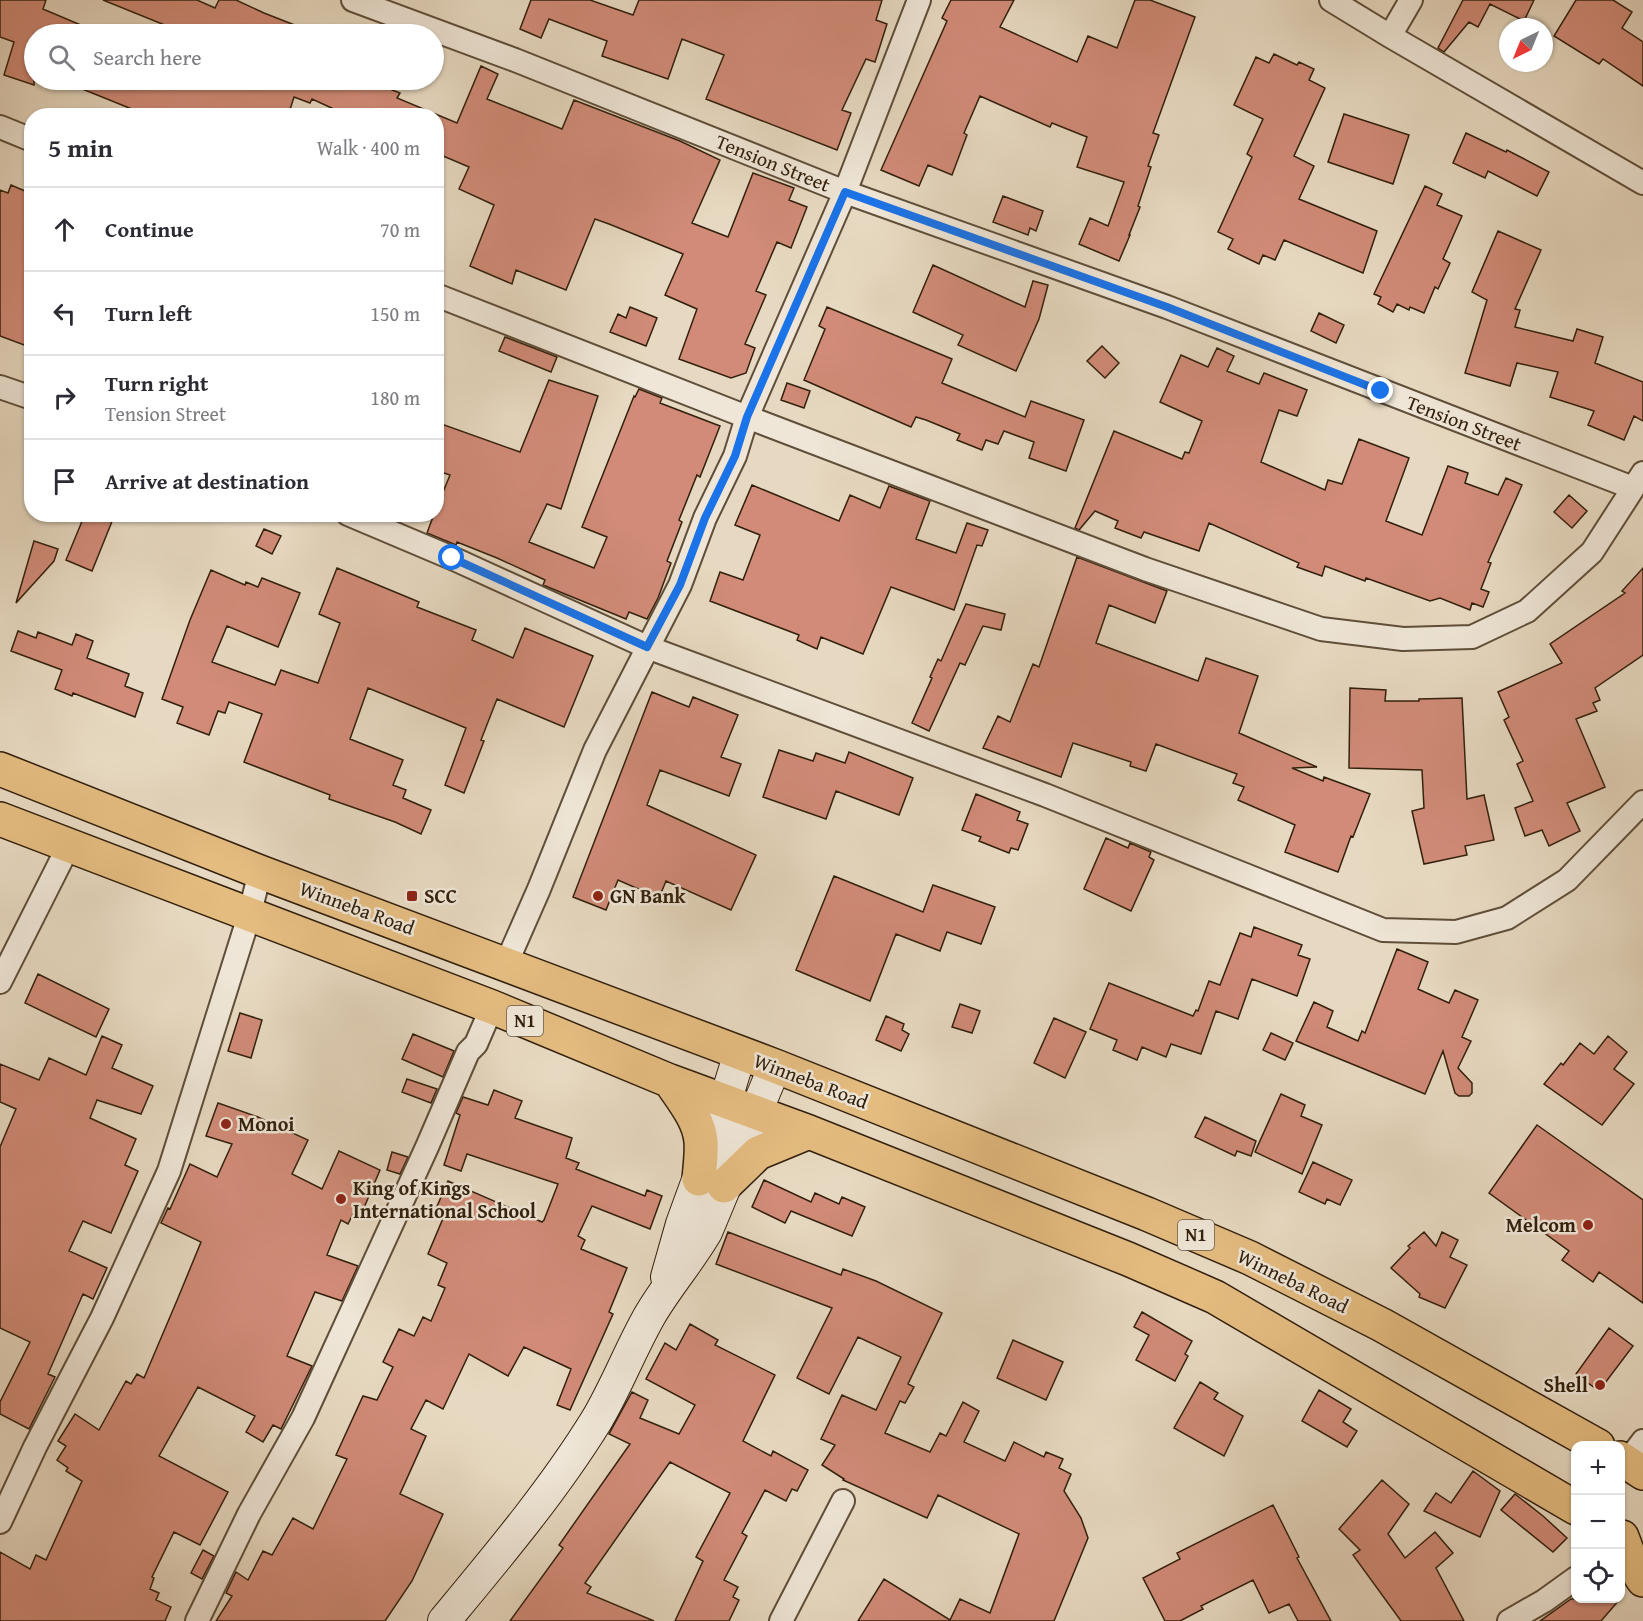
<!DOCTYPE html>
<html lang="en">
<head>
<meta charset="utf-8">
<style>
  body { margin:0; font-family:"Gentium Book Plus",serif; background:#f7f7f7; color:#2b2b33 }
  .controls { position:absolute; right:18px; bottom:18px; display:grid; overflow:hidden; border-radius:12px; box-shadow:0 2px 4px #0004 }
  .controls button { width:54px; height:54px; display:grid; place-items:center; padding:0; border:0; border-bottom:2px solid #e1e1e2; background:#fff; color:#2b2b33; font:30px sans-serif }
  .compass { position:absolute; left:1499px; top:18px; width:54px; height:54px; border-radius:50%; background:#fff; box-shadow:0 2px 4px #0004; rotate:223deg }
  .stop { position:absolute; width:18px; height:18px; margin:-14px; border:4px solid #1a73e8; border-radius:50%; background:#fff }
  .stop.end { background:#1a73e8; border-color:#fff; box-shadow:0 2px 6px #0008 }
  .list { margin:0; padding:0; list-style:none }
  h2 { display:flex; justify-content:space-between; align-items:center; height:78px; margin:0; padding:0 24px; font-size:26px }
  h2 small { font-size:20px; font-weight:400; color:#7c7c81 }
  .list li { display:grid; grid-template-columns:39px 1fr auto; gap:18px; align-items:center; box-sizing:border-box; height:84px; padding:0 24px; border-top:2px solid #e1e1e2 }
  .list b { display:block; font-size:22px; white-space:nowrap }
  .list p { margin:0; font-size:20px; white-space:nowrap; color:#7c7c81 }
  .list em { font-size:20px; font-style:normal; color:#7c7c81 }
  .icon { flex:none; width:33px; height:33px; fill:none; stroke:currentColor; stroke-width:2; stroke-linecap:round; stroke-linejoin:round }
  .map { position:relative; flex:none; width:1643px; height:1621px; overflow:hidden }
  .search { position:absolute; background:#fff; box-shadow:0 2px 4px #0004; left:24px; top:24px; width:420px; height:66px; display:flex; align-items:center; gap:15px; box-sizing:border-box; padding:0 21px; border-radius:33px; color:#7c7c81; font-size:22px }
  .panel { position:absolute; background:#fff; box-shadow:0 2px 4px #0004; left:24px; top:108px; width:420px; height:414px; border-radius:24px }
  .map>svg:first-child { display:block }
</style>
</head>
<body>
<div class="map">
<svg width="1643" height="1621" viewBox="0 0 1643 1621">
  <rect width="100%" height="100%" fill="#e7d9c1"/>
  <filter id="stains"><feTurbulence type="fractalNoise" baseFrequency=".00333" numOctaves="4"/><feColorMatrix values="0 0 0 0 .2 0 0 0 0 .09 0 0 0 0 .02 0 0 0 .5 -.17"/></filter>
  <radialGradient id="worn" r=".72"><stop offset=".6" stop-color="#630" stop-opacity="0"/><stop offset="1" stop-color="#630" stop-opacity=".3"/></radialGradient>
  <!-- building -->
  <path fill="#d18b78" stroke="#32200c" stroke-width="1.5" d="M0,0H46L43,9L102,34H34V85L4,75L14,42L0,37Z
    M103,0H197L215,8L219,0H236L264,13L315,33L176,34L177,30Z
    M531,0H590L633,15L639,0H882L876,20L887,24L875,62L866,59L842,110L851,113L837,150L706,99L724,55L682,39L668,79L602,56L607,41L549,19L541,38L520,29Z
    M951,0H1014L1000,27L1077,62L1088,36L1117,48L1135,0H1150L1195,17L1153,133L1159,135L1148,166L1151,167L1138,206L1140,207L1129,235H1130L1119,261L1079,244L1090,218L1108,226L1124,182L1077,167L1087,137L1052,123L1050,127L980,96L964,133L967,135L952,175L928,165L919,186L881,170L947,21L942,18Z
    M1463,0H1534L1524,21L1490,4L1478,27L1469,22L1444,52L1438,48Z
    M1576,0H1613L1632,12L1622,28L1643,42V86L1603,59L1599,64L1554,36Z
    M1274,54L1297,65L1299,62L1314,69L1309,80L1325,88L1294,156L1314,166L1299,199L1377,231L1363,273L1284,240L1275,260L1263,255L1259,264L1228,249L1233,239L1218,232L1252,157L1247,154L1263,119L1234,105L1256,57L1269,63Z
    M481,66L498,74L487,99L562,129L574,100L680,141L720,160L692,223L728,237L753,173L794,188L789,200L807,207L791,248L777,242L756,291L766,295L745,344L755,348L746,373L731,378L679,359L697,309L665,295L683,254L609,224L595,219L566,290L516,270L512,284L470,266L494,205L459,189L469,167L436,153V116H349L312,99L310,103L294,97L288,116H149L60,80H394L390,89L400,93L397,98L457,123Z
    M1344,114L1409,135L1393,184L1328,162Z
    M1466,133L1506,152L1507,150L1549,172L1537,196L1488,171L1485,178L1453,163Z
    M11,185L32,194V348L0,336V190L8,193Z
    M1425,186L1442,194L1437,205L1462,216L1443,259L1450,263L1438,289L1435,287L1424,313L1410,307L1409,310L1397,304L1393,312L1378,304L1381,297L1374,294Z
    M1003,196L1043,211L1036,231L1030,228L1028,235L993,222Z
    M1498,231L1541,250L1515,309L1520,310L1515,327L1573,341L1577,329L1603,337L1595,363L1643,382V421L1634,416L1624,440L1588,425L1594,411L1550,397L1558,372L1517,363L1510,386L1465,373L1487,300L1472,292Z
    M933,265L1025,307L1033,281L1048,285L1039,319L1016,371L958,345L963,335L913,312Z
    M630,307L657,318L646,346L610,332L618,314L626,318Z
    M827,307L952,359L942,383L1025,417L1031,401L1084,420L1066,471L1029,458L1034,442L1004,431L998,444L986,440L982,450L957,440L960,434L926,420L916,417L911,427L804,380L825,329L819,326Z
    M1319,313L1344,325L1336,343L1311,331Z
    M505,337L557,357L551,372L499,351Z
    M1102,346L1119,363L1105,378L1087,361Z
    M1217,348L1234,356L1227,371L1259,384L1264,373L1307,390L1297,416L1279,410L1261,462L1325,490L1328,480L1342,484L1359,439L1409,458L1386,521L1422,535L1448,466L1468,473L1465,483L1498,495L1506,478L1522,485L1488,562L1491,563L1481,589L1489,592L1483,607L1472,603L1470,610L1440,598L1430,601L1366,578L1365,581L1325,566L1322,576L1297,567L1299,563L1209,523L1199,551L1144,532L1141,538L1115,528L1118,521L1095,511L1079,530L1075,528L1114,431L1182,459L1185,452L1189,453L1202,421L1160,402L1181,355L1208,367Z
    M549,380L598,396L561,509L547,504L529,542L594,568L607,537L582,527L634,396L635,397L639,389L662,398L660,403L720,426L700,477L697,475L679,520L682,522L667,561L671,563L658,598L647,619L629,612L626,619L543,585L545,580L497,558L457,542L456,545L427,533L434,514H436V509L450,475L438,471L443,456L436,454V422L520,452Z
    M787,383L810,391L804,408L781,400Z
    M752,485L839,521L850,495L880,508L889,486L930,501L916,539L956,553L967,523L988,530L982,546L977,545L954,610L891,587L863,654L821,637L817,649L797,640L799,635L710,601L720,572L743,580L760,535L735,525Z
    M1569,495L1587,511L1572,528L1554,512Z
    M85,514H115L92,571L66,560Z
    M264,529L281,536L272,554L256,546Z
    M34,541L58,549L54,561L16,603Z
    M1077,557L1167,591L1155,623L1109,605L1096,643L1198,681L1206,658L1258,676L1239,733L1317,767L1292,768L1323,781L1324,777L1370,794L1353,837L1351,836L1338,872L1285,852L1295,825L1238,800L1244,787L1233,783L1237,774L1156,744L1146,771L1130,766L1131,762L1073,743L1061,777L983,748L998,716L1010,722L1033,664L1039,667Z
    M337,568L419,602L417,607L476,630L472,640L513,658L525,628L593,656L564,727L497,699L481,740L484,741L464,793L445,785L466,728L368,688L350,739L403,760L393,785L406,790L403,798L431,810L421,834L395,822L329,799L330,795L244,762L262,714L229,702L225,713L218,711L209,735L177,723L183,707L162,699L190,620L211,570L245,585L246,582L258,587L262,578L300,593L278,647L227,626L212,662L275,685L281,670L318,683L340,623L319,614Z
    M1643,568V655L1595,688L1600,700L1593,703L1597,711L1576,719L1605,787L1567,803L1580,831L1549,846L1542,830L1525,836L1515,808L1533,801L1517,764L1523,761L1504,720L1509,717L1498,692L1562,663L1550,644L1625,593L1622,591Z
    M966,604L1005,614L1001,630L983,626L965,665L960,663L929,731L912,723L932,678L930,677L938,659L941,661Z
    M18,631L36,638L38,632L72,645L76,634L93,641L87,658L129,674L125,686L143,693L135,717L73,693L72,696L55,689L62,670L11,651Z
    M1350,688L1386,690L1385,701H1419V699L1462,698L1467,799L1484,795L1494,840L1465,846L1467,855L1424,864L1412,811L1424,808L1422,770L1349,768Z
    M652,692L689,707L693,697L738,715L721,757L741,764L729,796L660,770L647,805L756,855L731,910L666,881L659,898L618,880L606,910L573,897Z
    M779,750L813,761L816,753L845,763L849,752L913,778L899,815L836,791L826,819L763,797Z
    M976,794L1020,812L1017,820L1028,824L1018,850L1011,848L1009,853L979,841L981,837L962,830Z
    M1106,838L1128,848L1130,843L1151,852L1149,857L1154,860L1131,911L1084,889Z
    M834,876L923,912L933,885L995,907L981,944L947,932L940,951L896,934L870,1001L796,970Z
    M1254,927L1302,945L1298,955L1310,959L1297,996L1252,979L1238,1019L1216,1011L1201,1054L1171,1044L1166,1057L1142,1047L1137,1060L1113,1050L1117,1040L1090,1029L1109,983L1193,1016L1196,1010L1198,1011L1209,981L1220,985L1240,933L1251,937Z
    M1397,949L1428,962L1418,989L1449,1003L1455,990L1478,1000L1462,1037L1471,1041L1458,1068L1472,1083V1093L1469,1096H1459L1455,1093L1443,1051L1425,1094L1296,1041L1314,1002L1333,1011L1327,1027L1358,1041L1362,1031L1365,1033Z
    M38,974L109,1009L96,1037L25,1003Z
    M960,1004L980,1011L972,1033L952,1027Z
    M240,1013L262,1020L251,1058L228,1051Z
    M886,1016L904,1024L902,1030L909,1034L901,1051L876,1040Z
    M1054,1018L1086,1032L1065,1078L1034,1063Z
    M1271,1033L1293,1043L1285,1060L1263,1050Z
    M413,1034L454,1051L443,1077L402,1059Z
    M102,1036L122,1045L112,1068L153,1086L141,1114L97,1100L90,1118L136,1139L125,1165L138,1171L111,1233L83,1221L69,1251L107,1268L93,1299L83,1294L48,1374L55,1377L29,1429L0,1414V1402L30,1342L0,1328V1147L16,1109L0,1102V1064L39,1080L49,1058L86,1075Z
    M1608,1036L1627,1052L1614,1069L1634,1084L1602,1125L1544,1084L1561,1063L1563,1065L1580,1043L1594,1054Z
    M407,1079L437,1089L431,1103L402,1092Z
    M494,1090L522,1101L515,1118L572,1138L566,1158L579,1163L576,1169L645,1196L647,1190L662,1196L650,1229L592,1206L578,1236L585,1240L581,1249L627,1268L609,1312L613,1314L570,1410L557,1405L571,1369L524,1347L508,1376L469,1354L443,1409L426,1400L411,1429L426,1436L400,1494L443,1514L412,1581L385,1621H216L232,1596L226,1593L236,1572L248,1580L263,1551L272,1555L293,1518L313,1529L347,1459L336,1455L363,1396L377,1400L393,1367L383,1362L399,1329L414,1336L423,1317L431,1321L445,1288L438,1285L447,1263L428,1254L444,1216L435,1211L448,1181L542,1222L544,1220L558,1184L467,1154L461,1171L444,1165L460,1115L456,1113L463,1097L488,1105Z
    M1281,1094L1305,1105L1301,1116L1322,1125L1302,1174L1255,1152Z
    M218,1103L258,1117L308,1140L292,1174L322,1189L339,1151L380,1170L360,1217L353,1214L348,1224L341,1220L327,1255L358,1266L342,1301L315,1292L287,1356L312,1366L281,1429L273,1425L263,1442L246,1432L255,1416L198,1387L159,1456L228,1492L200,1545L174,1532L152,1577L154,1578L150,1589L159,1593L156,1600L171,1607L165,1621H0V1552L30,1569L36,1555L46,1560L82,1481L66,1471L68,1468L57,1460L66,1446L58,1441L75,1414L99,1430L126,1381L131,1384L137,1374L144,1378L178,1298L201,1242L161,1223L168,1208L170,1209L190,1164L217,1177L232,1144L206,1136Z
    M1205,1117L1256,1141L1251,1156L1237,1151L1235,1156L1195,1137Z
    M1537,1125L1643,1200V1303L1599,1272L1593,1282L1562,1260L1569,1251L1489,1193Z
    M392,1152L408,1157L400,1174L387,1170Z
    M1313,1162L1352,1180L1340,1205L1327,1199L1325,1204L1299,1192Z
    M764,1180L811,1202L815,1193L839,1204L842,1197L865,1207L852,1236L791,1211L785,1223L752,1207Z
    M728,1232L841,1275L843,1269L876,1281L942,1313L908,1384L914,1387L905,1403L900,1401L885,1433L930,1452L940,1433L946,1436L963,1402L979,1411L964,1442L1005,1461L1014,1442L1044,1457L1046,1452L1063,1459L1059,1468L1071,1474L1064,1491L1081,1518L1088,1538L1054,1621H858L884,1579L950,1620L960,1599L990,1613L1019,1534L938,1495L927,1518L843,1480L844,1479L822,1465L835,1445L821,1439L842,1395L876,1410L901,1357L858,1337L829,1394L797,1378L832,1308L716,1264Z
    M1424,1232L1436,1246L1442,1232L1458,1240L1450,1257L1467,1265L1445,1308L1419,1297L1420,1294L1391,1268L1410,1248L1408,1246Z
    M1142,1312L1192,1341L1185,1354L1188,1356L1175,1381L1136,1360L1149,1335L1134,1327Z
    M690,1324L718,1340L715,1345L775,1375L743,1441L771,1456L773,1451L808,1470L797,1491L792,1489L786,1501L765,1490L742,1533L747,1536L724,1580L738,1587L733,1597L739,1600L729,1621H675L703,1561L696,1557L730,1493L670,1462L585,1583L591,1587L587,1593L654,1621H510L563,1548L559,1545L630,1444L609,1434L632,1392L648,1400L640,1418L679,1434L695,1405L646,1379L665,1343L676,1350Z
    M1609,1328L1633,1346L1599,1391L1576,1374Z
    M1013,1340L1063,1362L1046,1400L997,1378Z
    M1200,1382L1218,1393L1214,1399L1243,1416L1224,1456L1174,1428Z
    M1319,1390L1351,1409L1343,1422L1357,1431L1347,1447L1302,1421Z
    M1473,1471L1500,1491L1480,1537L1424,1511L1436,1493L1451,1503Z
    M1382,1480L1409,1504L1388,1534L1405,1558L1435,1532L1453,1553L1436,1568L1464,1621H1401L1353,1555L1360,1550L1339,1529Z
    M1515,1494L1543,1516L1567,1538L1553,1552L1501,1510Z
    M1273,1505L1299,1557L1297,1558L1331,1621H1298L1289,1604L1269,1613L1253,1580L1201,1606L1203,1609L1180,1621H1165L1143,1578L1180,1559L1177,1553Z
    M203,1550L214,1556L202,1579L191,1573Z
    M1571,1599H1620L1601,1621H1540Z"/>
  <g fill="none" stroke-linecap="round" stroke-linejoin="round">
    <!-- street casing -->
    <g stroke="#5f4e39" stroke-width="26">
      <path id="street" d="M353,0L515,60L845,192L1167,307L1633,488
        M1331,0L1390,36L1643,183
        M1390,36L1411,0
        M0,127L32,140
        M436,295L747,417L1145,569L1321,629L1403,639L1472,637L1527,611L1592,552L1643,473
        M0,387L32,398
        M348,514L452,558L647,647L1045,795L1383,930L1456,932L1507,918L1567,880L1643,802
        M506,964L539,889L595,750L680,585L705,518L735,456L747,417L845,192L919,0
        M0,982L69,845
        M1627,1462L1643,1441
        M0,1522L35,1447L102,1318L169,1171L249,916L260,872
        M197,1621L249,1514L303,1418L427,1147L468,1052L476,1044L492,1007
        M781,1621L843,1501
        M1509,1621L1544,1601L1576,1578"/>
    </g>
    <!-- secondary casing -->
    <g stroke="#32200c" stroke-width="34">
      <path id="secondary" d="M667,1277L682,1224L717,1128L740,1053
        M444,1621C497,1557 552,1492 596,1421C616,1388 630,1350 650,1315C667,1286 689,1261 706,1232L775,1066"/>
    </g>
    <!-- highway casing -->
    <g stroke="#32200c" stroke-width="36">
      <path id="highway" d="M0,769L260,872L775,1066L1147,1214L1250,1258L1382,1325L1598,1446
        M0,819L492,1007L670,1081L809,1132L1128,1259L1215,1297L1576,1508
        M670,1081C682,1099 699,1119 701,1141C702,1153 700,1167 699,1179
        M724,1186L758,1153L809,1132
        M1620,1458L1643,1473
        M1622,1537L1631,1561L1643,1580"/>
    </g>
    <!-- street -->
    <use href="#street" stroke="#efe6d7" stroke-width="22"/>
    <!-- secondary -->
    <use href="#secondary" stroke="#efe6d7" stroke-width="32"/>
    <!-- highway -->
    <use href="#highway" stroke="#e4bc80" stroke-width="33"/>
  </g>
  <g fill="none" stroke-linecap="round" stroke-linejoin="round">
    <!-- route -->
    <path stroke="#1a73e8" stroke-width="8" d="M452,558L647,647L680,585L705,518L735,456L747,417L845,192L1167,307L1381,391"/>
  </g>
  <!-- markers -->
  <g fill="#8f2418" stroke="#efe6d7" stroke-width="2">
    <rect x="406" y="890" width="12" height="12" rx="3"/>
    <circle cx="598" cy="896" r="6"/>
    <circle cx="226" cy="1124" r="6"/>
    <circle cx="341" cy="1199" r="6"/>
    <circle cx="1588" cy="1225" r="6"/>
    <circle cx="1600" cy="1385" r="6"/>
  </g>
  <g text-anchor="middle" stroke-width="5" stroke-linejoin="round" paint-order="stroke">
    <!-- shield labels -->
    <g fill="#efe6d7" stroke="#6b5b49" stroke-width="1.5">
      <rect x="507" y="1006" width="36" height="30" rx="4.5"/>
      <rect x="1178" y="1220" width="36" height="30" rx="4.5"/>
    </g>
    <g font-size="18" font-weight="bold" fill="#32200c">
      <text x="525" y="1027">N1</text>
      <text x="1196" y="1241">N1</text>
    </g>
    <!-- street labels -->
    <g font-size="20" fill="#32200c" stroke="#efe6d7">
      <text transform="translate(773 163) rotate(22)" y="7">Tension Street</text>
      <text transform="translate(1464 423) rotate(21)" y="7">Tension Street</text>
      <text transform="translate(357 908) rotate(20)" y="7">Winneba Road</text>
      <text transform="translate(811 1081) rotate(21)" y="7">Winneba Road</text>
      <text transform="translate(1293 1281) rotate(26)" y="7">Winneba Road</text>
    </g>
    <!-- poi labels -->
    <g font-size="20" font-weight="bold" fill="#32200c" stroke="#efe6d7" text-anchor="start">
      <text x="424" y="903">SCC</text>
      <text x="610" y="903">GN Bank</text>
      <text x="238" y="1131">Monoi</text>
      <text x="353" y="1195">King of Kings<tspan x="353" dy="23">International School</tspan></text>
      <text x="1576" y="1232" text-anchor="end">Melcom</text>
      <text x="1588" y="1392" text-anchor="end">Shell</text>
    </g>
  </g>
  <rect width="100%" height="100%" filter="url(#stains)"/>
  <rect width="100%" height="100%" fill="url(#worn)"/>
</svg>
<div class="controls">
<button>+</button>
<button>−</button>
<button><svg class="icon" aria-label="locate" viewBox="0 0 24 24"><circle cx="12" cy="12" r="6"/><path d="M12 2v4M12 18v4M2 12h4M18 12h4"/></svg></button>
</div>
<svg class="compass" viewBox="-18 -18 36 36"><path d="M0-13l5 13h-10z" fill="#e53935"/><path d="M0 13l5-13h-10z" fill="#7c7c81"/></svg>
<div class="stop" style="left:452px;top:558px"></div>
<div class="stop end" style="left:1381px;top:391px"></div>
<div class="search"><svg class="icon" aria-label="search" viewBox="0 0 24 24"><circle cx="10" cy="10" r="6"/><path d="M15 15l6 6"/></svg>Search here</div>
<section class="panel">
<h2>5 min<small>Walk · 400 m</small></h2>
<ul class="list">
<li><svg class="icon" aria-label="ahead" viewBox="0 0 24 24"><path d="M12 20V5M6 11l6-6 6 6"/></svg><div><b>Continue</b></div><em>70 m</em></li>
<li><svg class="icon" aria-label="left" viewBox="0 0 24 24"><path d="M17 20v-9H6M10 6l-5 5 5 5"/></svg><div><b>Turn left</b></div><em>150 m</em></li>
<li><svg class="icon" aria-label="right" viewBox="0 0 24 24"><path d="M7 20v-9h11M14 6l5 5-5 5"/></svg><div><b>Turn right</b><p>Tension Street</p></div><em>180 m</em></li>
<li><svg class="icon" aria-label="arrive" viewBox="0 0 24 24"><path d="M6 21V4h12l-3 4 3 4H6"/></svg><div><b>Arrive at destination</b></div></li>
</ul>
</section>
</div>
</body>
</html>
